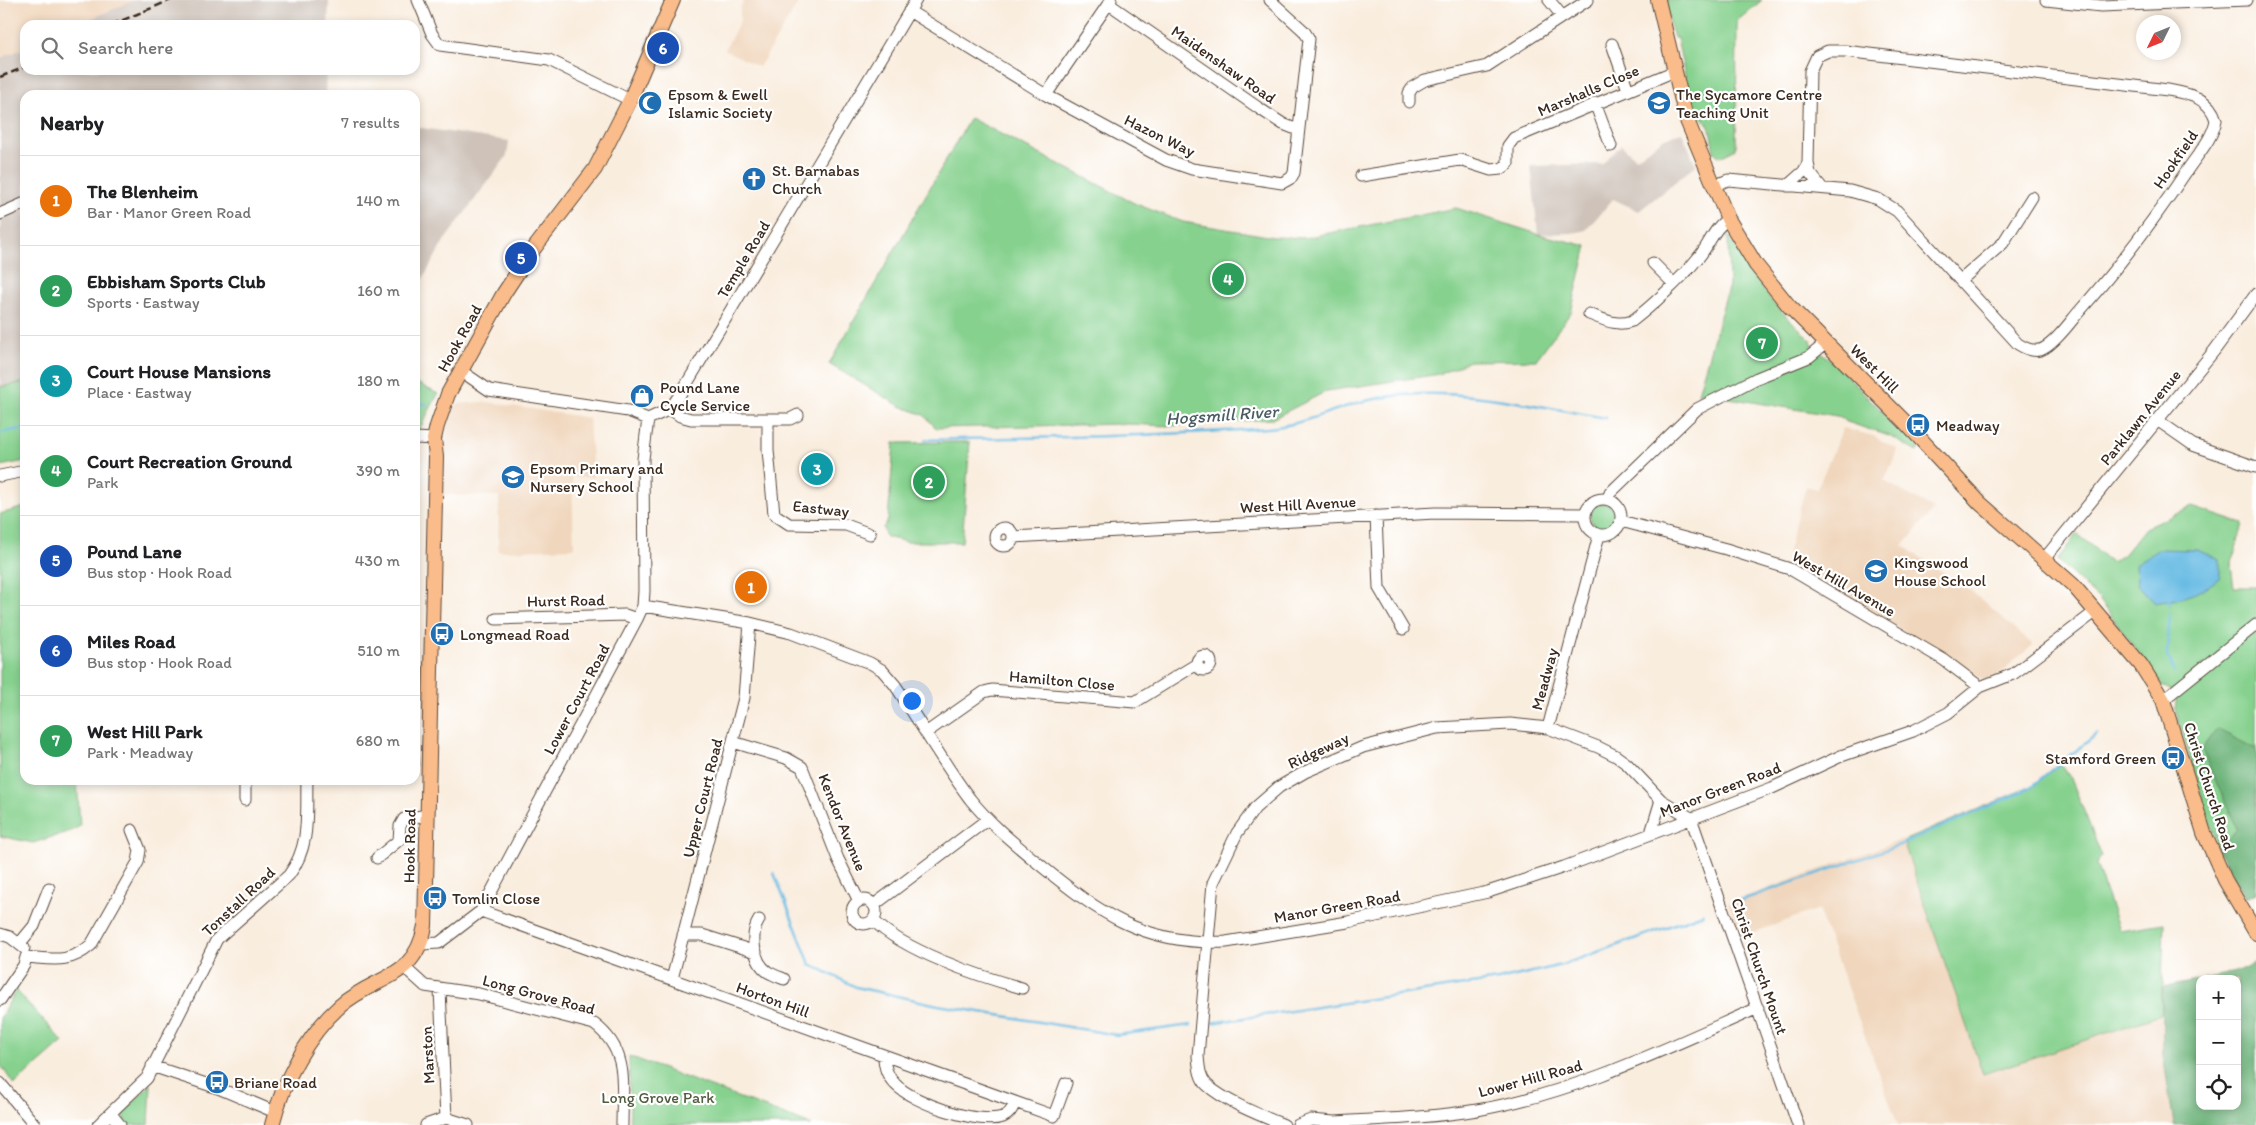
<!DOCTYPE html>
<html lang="en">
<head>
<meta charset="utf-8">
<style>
  body { margin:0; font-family:Itim,sans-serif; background:#f6f6f6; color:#202124 }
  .controls { position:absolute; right:15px; bottom:15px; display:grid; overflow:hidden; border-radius:10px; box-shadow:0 2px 8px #0003 }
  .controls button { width:45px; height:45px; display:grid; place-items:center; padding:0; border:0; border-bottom:1px solid #e0e0e0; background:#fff; color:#202124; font:25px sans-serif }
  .compass { position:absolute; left:2136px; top:15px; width:45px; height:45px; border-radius:50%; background:#fff; box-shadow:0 2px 8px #0003; rotate:227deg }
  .you { position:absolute; left:911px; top:700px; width:18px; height:18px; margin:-12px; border:4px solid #fff; border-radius:50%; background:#1a73e8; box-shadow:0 0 0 8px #1a73e833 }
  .badge { display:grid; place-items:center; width:32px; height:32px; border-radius:50%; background:#2563eb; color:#fff; font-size:16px; font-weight:700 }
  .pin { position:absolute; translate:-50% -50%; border:2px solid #fff; box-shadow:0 1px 5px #0006 }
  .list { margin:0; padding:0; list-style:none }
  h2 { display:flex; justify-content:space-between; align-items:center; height:65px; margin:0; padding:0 20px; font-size:21px }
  h2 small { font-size:16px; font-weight:400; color:#757577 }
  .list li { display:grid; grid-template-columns:32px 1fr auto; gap:15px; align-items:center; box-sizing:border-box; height:90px; padding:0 20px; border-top:1px solid #e0e0e0 }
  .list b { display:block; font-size:19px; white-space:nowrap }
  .list p { margin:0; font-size:16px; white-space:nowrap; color:#757577 }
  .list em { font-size:16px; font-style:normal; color:#757577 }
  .icon { flex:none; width:28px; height:28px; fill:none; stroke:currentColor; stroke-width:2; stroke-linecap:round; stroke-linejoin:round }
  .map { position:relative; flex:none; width:2256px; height:1125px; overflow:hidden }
  .search { position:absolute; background:#fff; box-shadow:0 2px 8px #0003; left:20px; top:20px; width:400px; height:55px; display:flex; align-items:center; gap:12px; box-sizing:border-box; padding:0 18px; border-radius:15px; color:#757577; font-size:19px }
  .panel { position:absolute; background:#fff; box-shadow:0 2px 8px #0003; left:20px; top:90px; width:400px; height:695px; border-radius:15px }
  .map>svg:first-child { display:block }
</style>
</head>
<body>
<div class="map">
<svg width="2256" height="1125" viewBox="0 0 2256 1125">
  <rect width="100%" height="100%" fill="#fff"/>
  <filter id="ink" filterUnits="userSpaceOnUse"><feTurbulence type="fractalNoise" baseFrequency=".02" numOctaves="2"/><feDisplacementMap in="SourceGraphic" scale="10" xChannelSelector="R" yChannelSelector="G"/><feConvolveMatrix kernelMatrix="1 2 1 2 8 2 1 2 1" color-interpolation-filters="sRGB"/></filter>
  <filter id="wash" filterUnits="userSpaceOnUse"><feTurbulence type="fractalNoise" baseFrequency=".0096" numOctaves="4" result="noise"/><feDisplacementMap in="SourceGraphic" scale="20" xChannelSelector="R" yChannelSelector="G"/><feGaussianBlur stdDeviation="1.12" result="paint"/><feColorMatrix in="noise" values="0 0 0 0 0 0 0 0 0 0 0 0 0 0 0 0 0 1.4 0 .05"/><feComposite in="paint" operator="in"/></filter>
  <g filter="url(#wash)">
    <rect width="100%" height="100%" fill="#f9edde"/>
    <!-- built -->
    <path fill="#f0d6bc" d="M0,0H134L77,25H25V48L0,58Z
      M744,0L799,2L759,67L725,50L740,21V9Z
      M486,402L589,418L593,477H572L574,548L498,551L499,496L442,495L448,416L455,404Z
      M1843,428L1873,436L1898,450L1884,481L1934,509L1903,546L1969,589L2033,645L1996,676L1984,680L1836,590L1787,554L1806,486L1817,489Z
      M1902,839L1983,1074L2161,1015L2164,1067L2174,1125H1898L1818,909L1741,937L1728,903Z"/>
    <!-- industrial -->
    <path fill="#cec2b9" d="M134,0H329L328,25H77Z
      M25,48V70H326L325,95H25V382L0,387V58Z
      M415,127L509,141L507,156L444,241L415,293Z
      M1682,132L1696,165L1639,211L1613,199L1586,230L1573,233L1538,234L1531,166L1602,164L1621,145L1636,158L1665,138Z"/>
    <!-- green -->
    <path fill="#86d18e" stroke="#607e56" d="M1663,0H1762L1737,21L1736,149L1720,157L1714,152L1710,129L1706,121L1692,110L1677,38H1674Z
      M970,118L1136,204L1183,222L1274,237L1304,238L1456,208L1538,234L1587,246L1571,312L1536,360L1470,361L1440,374L1327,391L1272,419L1168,426L1127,424L936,428L924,415L900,406L829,364Z
      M1728,235L1752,275L1775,305L1811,340L1812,345L1833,362L1919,448L1917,452L1889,436L1847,422L1837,416L1698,393L1729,285Z
      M25,382V461L0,466V387Z
      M415,382L438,394L419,430H415Z
      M970,442L962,542H907L886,537L883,528L888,520L894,443Z
      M1590 516a13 13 0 1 1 26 0a13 13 0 1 1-26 0Z
      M25,507V780H77L80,826L71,831L33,843L0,836V514Z
      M2192,507L2243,524L2231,566L2234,587H2256V893L2245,898L2218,850L2175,709L2177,694L2163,686L2099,599L2057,560L2077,534L2111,562L2123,555L2145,528Z
      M2060,762L2070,776L2102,856L2096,864L2119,930L2164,923L2161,1015L1983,1074L1903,841L2030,787Z
      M16,990L63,1042L14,1085L0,1064V1018Z
      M629,1056L811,1125H630Z
      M151,1084L149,1125H127L122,1114Z"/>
    <!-- forest -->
    <path fill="#6cb379" stroke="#546e4c" d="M2217,729L2256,749V893L2245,898L2218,850L2237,829L2202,750Z
      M2256,962V1125H2174L2163,1055L2162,988L2200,980V1106H2237V979H2203L2235,972Z"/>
    <!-- water -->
    <path fill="#68bbe4" stroke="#527281" d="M2159,549L2197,550L2220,559V577C2200,595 2180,599 2155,603L2137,584L2136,564Z"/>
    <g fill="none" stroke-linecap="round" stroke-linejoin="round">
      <!-- stream -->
      <path stroke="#68bbe4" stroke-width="2.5" d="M415,403L426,404
        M0,433L25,428
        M925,440C1039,437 1154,437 1268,428C1304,425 1336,407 1370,400C1447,383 1529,405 1606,418
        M2169,606V601
        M2170,614L2167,654L2174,671
        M774,873L810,964L856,987L938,1005L1117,1035L1191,1025
        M1736,902L1905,843L2028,789L2097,734
        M1211,1023L1498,980L1562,965L1703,914"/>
    </g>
  </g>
  <g filter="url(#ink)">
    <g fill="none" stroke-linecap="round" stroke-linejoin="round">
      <!-- minor casing -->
      <g stroke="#58473b" stroke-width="13">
        <path id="minor" d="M418,0L432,34L440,45L549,60L630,100
          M1549,0L1562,16
          M2046,0L2101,6L2247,0
          M1109,4L1260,109L1283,124L1298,130
          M909,11L1046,95L1166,160L1192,169L1282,183L1291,178L1294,173L1309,39L1304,31L1270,0
          M1612,44L1628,90
          M1046,95L1111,0
          M1409,102V93L1413,87L1425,80L1487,66L1588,0
          M1595,103L1611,146
          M1808,163L1810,173L1822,188
          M1361,176L1460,160L1491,170L1501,169L1508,164V146L1514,138L1675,71
          M1713,186L1728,180L1850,191L1878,199L1897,211L2018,344C2026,349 2037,354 2046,347C2058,339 2068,325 2077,314C2118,268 2154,220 2188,169C2198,154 2213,138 2216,120C2209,97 2189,94 2168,90L1845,51H1828L1817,56L1810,71L1808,163L1804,171L1787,186
          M0,214L25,203
          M1653,263L1673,283
          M1961,280L2003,243L2032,197
          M1589,314C1603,319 1617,327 1632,321C1652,306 1682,278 1698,258C1709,246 1714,227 1728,219
          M461,371L489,390L628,411L648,419L670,409L683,390L916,0
          M670,409L680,416L691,419H790L798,415
          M768,419V450L774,514L789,524L846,525L870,534
          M2157,420L2193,445L2256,467
          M415,438L434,439
          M0,476L25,471
          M1585 517a18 18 0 1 1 36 0a18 18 0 1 1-36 0Z
          M1608,499L1610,493L1697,409L1757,378L1809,357L1826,343
          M1376,516L1379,588L1403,629
          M1621,521L1726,549L1790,569L1944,660L1980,687
          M995 537a9 9 0 1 1 18 0a9 9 0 1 1-18 0Z
          M1013,537L1435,513L1585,514
          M2045,558L2214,351L2256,294
          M643,606L750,623L791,633L870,663L882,670L895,685C920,722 943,763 970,799C990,824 1015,844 1039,864C1100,914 1144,945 1226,942L1348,922L1488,892L1564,867L1772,788L1841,756L1913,731L1948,713L1980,687L2013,674L2024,666L2095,612
          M496,619L625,615L637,619
          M1197 663a7 7 0 1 1 14 0a7 7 0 1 1-14 0Z
          M2163,700L2256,625
          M1548,728L1599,535
          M927,732L984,692L992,690L1135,702L1197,664
          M733,742L786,758L802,767L838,859L859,901
          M245,780V800
          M1691,818L1798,1125
          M1651,833L1661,800
          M377,858L399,840L400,826L404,819L428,815
          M852 912a12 12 0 1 1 24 0a12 12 0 1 1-24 0Z
          M874,905L988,819
          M481,911L1054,1116L1066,1083
          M759,920C750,934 753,962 768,972C773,975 779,977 784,979
          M873,920C904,951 978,976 1022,988
          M0,934L10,937L24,948
          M683,935H702L756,952
          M20,943L34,926L49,888
          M422,944L439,943L481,911L637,619L643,606L644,591L643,459L648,419
          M26,957C53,959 69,964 91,945L138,862L140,850L132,830
          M404,967L425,986L479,994L594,1024C630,1051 622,1085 622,1125
          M672,979L744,698L750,623
          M440,990L446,1118
          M0,1000L24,965L26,957
          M884,1056C884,1067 887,1076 895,1084C913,1103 978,1125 1003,1117C1010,1114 1012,1109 1015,1103
          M152,1066L218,1088L275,1112
          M0,1083L35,1125
          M111,1114L120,1125
          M98,1125L147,1078L217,939L289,875C311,845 306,815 307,780
          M426,1125L446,1118L468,1125
          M1284,1125C1262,1116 1224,1101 1207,1085C1199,1077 1199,1066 1198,1056L1213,883L1237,833L1255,808L1279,787L1305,772L1363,747L1437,728L1510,724L1548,728L1598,747L1616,756L1627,764L1661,800L1691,818
          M1298,1125L1311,1120L1334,1122C1382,1119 1430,1118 1477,1110C1576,1093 1667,1048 1758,1008"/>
      </g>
      <!-- major casing -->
      <g stroke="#58473b" stroke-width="16">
        <path id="major" d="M1658,0L1686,118L1728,219L1756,265L1789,306L1903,420L1980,503L2073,585L2141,665L2163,700L2204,833L2225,880L2256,933
          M272,1125C283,1082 306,1036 340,1006C375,975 415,981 425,926L436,457L434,439L437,426L448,394L504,293L529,255L595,169L630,100L673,0"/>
      </g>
      <!-- minor -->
      <use href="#minor" stroke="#fff" stroke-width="11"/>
      <!-- major -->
      <use href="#major" stroke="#f9bc8a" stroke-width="14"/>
      <!-- rail -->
      <path stroke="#3b2a1e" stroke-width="2.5" stroke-dasharray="8 4" stroke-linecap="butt" d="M111,25L171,0
        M0,77L25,67"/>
    </g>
  </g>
  <!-- icons -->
  <defs>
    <g id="mosque-disc" transform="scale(1.25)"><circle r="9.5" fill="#1f6fb2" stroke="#fff"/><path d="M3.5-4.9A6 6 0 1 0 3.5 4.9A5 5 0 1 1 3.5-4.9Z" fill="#fff"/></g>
    <g id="university-disc" transform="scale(1.25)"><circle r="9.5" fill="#1f6fb2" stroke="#fff"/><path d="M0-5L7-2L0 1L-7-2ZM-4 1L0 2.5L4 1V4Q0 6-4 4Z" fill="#fff"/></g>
    <g id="church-disc" transform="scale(1.25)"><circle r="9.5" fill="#1f6fb2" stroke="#fff"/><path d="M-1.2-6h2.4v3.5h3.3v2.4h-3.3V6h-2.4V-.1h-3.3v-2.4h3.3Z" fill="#fff"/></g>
    <g id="shop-disc" transform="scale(1.25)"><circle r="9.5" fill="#1f6fb2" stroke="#fff"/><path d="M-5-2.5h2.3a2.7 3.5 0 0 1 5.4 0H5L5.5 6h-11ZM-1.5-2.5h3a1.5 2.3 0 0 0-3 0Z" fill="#fff"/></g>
    <g id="bus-disc" transform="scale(1.25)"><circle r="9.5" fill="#1f6fb2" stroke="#fff"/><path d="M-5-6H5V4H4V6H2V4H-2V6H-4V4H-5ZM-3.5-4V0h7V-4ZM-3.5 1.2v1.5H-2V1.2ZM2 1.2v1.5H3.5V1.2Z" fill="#fff"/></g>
    <g id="school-disc" transform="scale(1.25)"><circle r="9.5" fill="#1f6fb2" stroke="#fff"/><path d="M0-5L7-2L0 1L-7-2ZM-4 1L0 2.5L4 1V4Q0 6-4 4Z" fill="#fff"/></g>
  </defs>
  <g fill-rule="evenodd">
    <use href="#mosque-disc" x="650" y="103"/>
    <use href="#university-disc" x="1659" y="103"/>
    <use href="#church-disc" x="754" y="179"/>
    <use href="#shop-disc" x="642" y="396"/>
    <use href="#bus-disc" x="1918" y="425"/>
    <use href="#school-disc" x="513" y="477"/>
    <use href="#school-disc" x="1876" y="571"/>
    <use href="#bus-disc" x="442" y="634"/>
    <use href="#bus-disc" x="2173" y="758"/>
    <use href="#bus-disc" x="435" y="898"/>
    <use href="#bus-disc" x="217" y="1082"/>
  </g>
  <g text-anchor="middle" stroke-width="4.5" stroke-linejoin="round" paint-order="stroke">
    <!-- street labels -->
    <g font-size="16" fill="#3b2a1e" stroke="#fff">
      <text transform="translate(1224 64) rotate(35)" y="6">Maidenshaw Road</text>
      <text transform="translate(1588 90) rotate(-23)" y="6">Marshalls Close</text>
      <text transform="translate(1160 135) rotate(26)" y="6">Hazon Way</text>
      <text transform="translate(2175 159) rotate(-56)" y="6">Hookfield</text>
      <text transform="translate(743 259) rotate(-59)" y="6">Temple Road</text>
      <text transform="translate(459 338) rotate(-61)" y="6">Hook Road</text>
      <text transform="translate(1875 368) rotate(45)" y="6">West Hill</text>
      <text transform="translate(2140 417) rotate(-51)" y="6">Parklawn Avenue</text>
      <text transform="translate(1298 504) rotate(-3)" y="6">West Hill Avenue</text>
      <text transform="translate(821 508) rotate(6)" y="6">Eastway</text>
      <text transform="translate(1844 583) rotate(30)" y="6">West Hill Avenue</text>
      <text transform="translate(566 600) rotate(-1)" y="6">Hurst Road</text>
      <text transform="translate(1544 679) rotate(-75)" y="6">Meadway</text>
      <text transform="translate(1062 680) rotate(5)" y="6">Hamilton Close</text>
      <text transform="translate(576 699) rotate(-62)" y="6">Lower Court Road</text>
      <text transform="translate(1318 750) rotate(-25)" y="6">Ridgeway</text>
      <text transform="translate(2210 786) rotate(72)" y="6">Christ Church Road</text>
      <text transform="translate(1720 789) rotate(-21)" y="6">Manor Green Road</text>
      <text transform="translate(702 798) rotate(-76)" y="6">Upper Court Road</text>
      <text transform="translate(843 822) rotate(68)" y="6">Kendor Avenue</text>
      <text transform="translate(409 846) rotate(-89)" y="6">Hook Road</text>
      <text transform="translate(238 901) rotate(-43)" y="6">Tonstall Road</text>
      <text transform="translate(1337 906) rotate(-10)" y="6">Manor Green Road</text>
      <text transform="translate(1760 966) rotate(71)" y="6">Christ Church Mount</text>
      <text transform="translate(539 994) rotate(15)" y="6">Long Grove Road</text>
      <text transform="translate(773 999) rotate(20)" y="6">Horton Hill</text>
      <text transform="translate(427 1055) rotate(-93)" y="6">Marston</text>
      <text transform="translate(1530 1078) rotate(-15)" y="6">Lower Hill Road</text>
    </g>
    <!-- poi labels -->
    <g font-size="16" fill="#3b2a1e" stroke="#fff" text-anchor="start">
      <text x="668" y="100">Epsom &amp; Ewell<tspan x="668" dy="18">Islamic Society</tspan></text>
      <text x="1676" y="100">The Sycamore Centre<tspan x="1676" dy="18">Teaching Unit</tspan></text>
      <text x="772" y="176">St. Barnabas<tspan x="772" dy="18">Church</tspan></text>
      <text x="660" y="393">Pound Lane<tspan x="660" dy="18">Cycle Service</tspan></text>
      <text x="1936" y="431">Meadway</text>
      <text x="530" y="474">Epsom Primary and<tspan x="530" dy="18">Nursery School</tspan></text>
      <text x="1894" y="568">Kingswood<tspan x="1894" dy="18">House School</tspan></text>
      <text x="460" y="640">Longmead Road</text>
      <text x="2156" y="764" text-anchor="end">Stamford Green</text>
      <text x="452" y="904">Tomlin Close</text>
      <text x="234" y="1088">Briane Road</text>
    </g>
    <!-- park labels -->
    <g font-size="16" fill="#525c40" stroke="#fff">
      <text x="658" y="1103">Long Grove Park</text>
    </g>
    <!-- water labels -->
    <g font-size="18" font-style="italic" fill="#4b5d63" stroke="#fff">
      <text transform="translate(1222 415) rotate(-4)" y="6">Hogsmill River</text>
    </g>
  </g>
</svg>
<div class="controls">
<button>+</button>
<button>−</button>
<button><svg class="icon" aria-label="locate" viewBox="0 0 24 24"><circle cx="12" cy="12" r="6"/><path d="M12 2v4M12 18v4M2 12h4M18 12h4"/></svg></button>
</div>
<svg class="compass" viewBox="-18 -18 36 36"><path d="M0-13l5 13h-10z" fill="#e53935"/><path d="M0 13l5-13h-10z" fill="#757577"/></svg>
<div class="you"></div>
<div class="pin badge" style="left:751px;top:587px;background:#e8710a">1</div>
<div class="pin badge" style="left:929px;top:482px;background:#2e9e5b">2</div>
<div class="pin badge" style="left:817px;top:469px;background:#0f9aa8">3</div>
<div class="pin badge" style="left:1228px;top:279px;background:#2e9e5b">4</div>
<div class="pin badge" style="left:521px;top:258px;background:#1a4fb4">5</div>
<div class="pin badge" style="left:663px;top:48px;background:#1a4fb4">6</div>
<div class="pin badge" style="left:1762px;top:343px;background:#2e9e5b">7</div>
<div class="search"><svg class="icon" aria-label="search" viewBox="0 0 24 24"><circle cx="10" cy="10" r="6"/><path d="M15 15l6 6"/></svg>Search here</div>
<section class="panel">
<h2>Nearby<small>7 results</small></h2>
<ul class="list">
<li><span class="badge" style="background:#e8710a">1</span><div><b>The Blenheim</b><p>Bar · Manor Green Road</p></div><em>140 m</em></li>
<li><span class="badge" style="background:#2e9e5b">2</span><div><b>Ebbisham Sports Club</b><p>Sports · Eastway</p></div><em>160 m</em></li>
<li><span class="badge" style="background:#0f9aa8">3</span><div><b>Court House Mansions</b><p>Place · Eastway</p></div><em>180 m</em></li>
<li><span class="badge" style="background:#2e9e5b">4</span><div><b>Court Recreation Ground</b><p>Park</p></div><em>390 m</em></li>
<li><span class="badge" style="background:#1a4fb4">5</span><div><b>Pound Lane</b><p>Bus stop · Hook Road</p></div><em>430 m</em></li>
<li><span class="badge" style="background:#1a4fb4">6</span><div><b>Miles Road</b><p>Bus stop · Hook Road</p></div><em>510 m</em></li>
<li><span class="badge" style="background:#2e9e5b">7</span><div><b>West Hill Park</b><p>Park · Meadway</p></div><em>680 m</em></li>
</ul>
</section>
</div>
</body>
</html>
